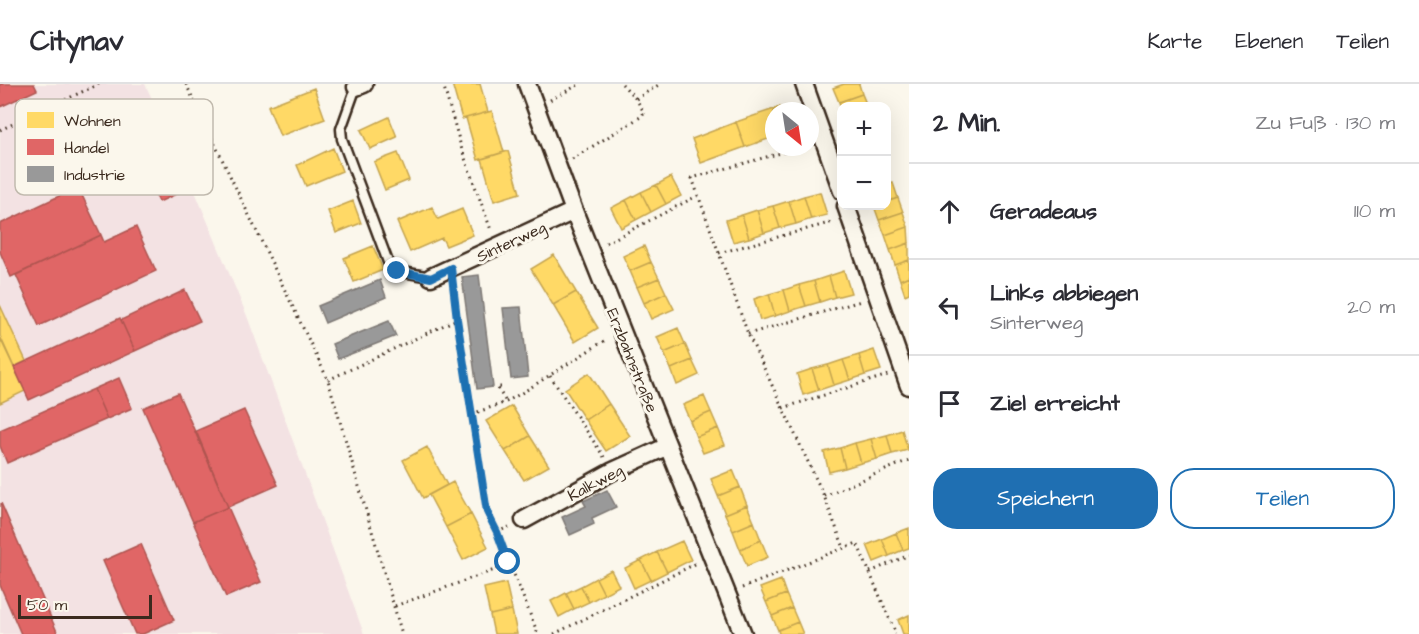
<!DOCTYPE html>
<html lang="de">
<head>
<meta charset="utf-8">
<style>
  body { margin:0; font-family:"Architects Daughter",sans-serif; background:#f2f2f3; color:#2b2b33 }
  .controls { position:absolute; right:18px; top:18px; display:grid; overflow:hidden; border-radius:12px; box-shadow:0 6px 24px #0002 }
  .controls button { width:54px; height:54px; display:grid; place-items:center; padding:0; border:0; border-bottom:2px solid #e1e1e2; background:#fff; color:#2b2b33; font:30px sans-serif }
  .compass { position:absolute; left:765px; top:18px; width:54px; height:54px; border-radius:50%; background:#fff; box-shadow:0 6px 24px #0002; rotate:150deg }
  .scale { position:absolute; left:18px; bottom:15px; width:134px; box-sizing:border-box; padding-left:6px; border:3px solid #3b2a1e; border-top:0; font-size:16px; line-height:21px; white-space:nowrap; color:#3b2a1e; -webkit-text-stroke:4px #fbf7ec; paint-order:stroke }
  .stop { position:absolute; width:18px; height:18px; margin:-14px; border:4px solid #1f6fb2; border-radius:50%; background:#fff }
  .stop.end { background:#1f6fb2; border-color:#fff; box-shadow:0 2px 6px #0008 }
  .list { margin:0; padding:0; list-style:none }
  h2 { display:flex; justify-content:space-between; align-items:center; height:78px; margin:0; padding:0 24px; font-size:26px }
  h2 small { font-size:20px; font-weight:400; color:#7c7c81 }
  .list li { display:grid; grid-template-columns:39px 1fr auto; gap:18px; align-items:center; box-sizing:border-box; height:96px; padding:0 24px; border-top:2px solid #e1e1e2 }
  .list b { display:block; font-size:22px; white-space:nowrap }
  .list p { margin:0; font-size:20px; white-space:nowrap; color:#7c7c81 }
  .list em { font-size:20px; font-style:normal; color:#7c7c81 }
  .actions { display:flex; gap:12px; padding:18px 24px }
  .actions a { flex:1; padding:14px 0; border:2px solid #1f6fb2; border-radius:24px; text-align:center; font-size:21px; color:#1f6fb2 }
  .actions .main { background:#1f6fb2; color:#fff }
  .icon { flex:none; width:33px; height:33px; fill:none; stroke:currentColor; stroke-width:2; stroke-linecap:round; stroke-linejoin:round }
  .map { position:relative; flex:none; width:909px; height:550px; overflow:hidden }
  header { display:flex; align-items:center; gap:36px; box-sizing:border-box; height:84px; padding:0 30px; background:#fff; border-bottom:2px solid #e1e1e2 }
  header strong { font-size:28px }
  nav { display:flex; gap:33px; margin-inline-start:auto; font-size:21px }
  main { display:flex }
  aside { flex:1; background:#fff }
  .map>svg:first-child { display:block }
</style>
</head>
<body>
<header>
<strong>Citynav</strong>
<nav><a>Karte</a><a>Ebenen</a><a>Teilen</a></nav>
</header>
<main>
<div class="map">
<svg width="909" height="550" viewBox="0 0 909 550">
  <rect width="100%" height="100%" fill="#fbf7ec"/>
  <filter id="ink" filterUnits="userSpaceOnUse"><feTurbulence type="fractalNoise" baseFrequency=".0167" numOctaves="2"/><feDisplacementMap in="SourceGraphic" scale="12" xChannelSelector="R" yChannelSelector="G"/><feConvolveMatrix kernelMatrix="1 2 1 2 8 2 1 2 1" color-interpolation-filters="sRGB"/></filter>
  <g filter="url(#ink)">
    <!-- built -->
    <path fill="#f3e2e3" d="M0,0H145L191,98L247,232L364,550H0Z"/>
    <!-- homes -->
    <path fill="#ffd966" stroke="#c4a450" stroke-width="1.5" d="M452,0H480L488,28L462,35Z
      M844,0H859L862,10L839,18L833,4Z
      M314,4L325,35L280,52L268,22Z
      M862,10L867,22H842V27L839,18Z
      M780,23L782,27H774V53L745,63L736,38Z
      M492,27L504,68L478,76L466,34Z
      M389,33L397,53L370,65L361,46Z
      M736,38L745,63L701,79L692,55Z
      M333,64L342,87L306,102L297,81Z
      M508,67L520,109L494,117L482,75Z
      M398,69L409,96L385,106L374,78Z
      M671,93L681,112L666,120L656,101Z
      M893,99L898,114L886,118V101Z
      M656,101L666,120L651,128L641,108Z
      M641,108L651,128L636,136L626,116Z
      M820,108L827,131L811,135L804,112Z
      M804,112L811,135L796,140L789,117Z
      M898,114L903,128L879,136L874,122H886V118Z
      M626,116L636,136L621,144L611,124Z
      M353,117L361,139L336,149L328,127Z
      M789,117L796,140L780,144L773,122Z
      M773,122L780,144L764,149L757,126Z
      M432,123L438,135L462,125L473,151L446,162L442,154L410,168L397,138Z
      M757,126L764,149L749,154L742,131Z
      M903,128L908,143L885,151L879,136Z
      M742,131L749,154L733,158L726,136Z
      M908,143L909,159L890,166L885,151Z
      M909,159V176L895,181L890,166Z
      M373,162L383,186L354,198L344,174Z
      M644,162L651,178L630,187L623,172Z
      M554,171L576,208L553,221L531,185Z
      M909,176V192L900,196L895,181Z
      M651,178L659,194L637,203L630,187Z
      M844,187L851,209L835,213L829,192Z
      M829,192L835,213L820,218L814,197Z
      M909,192V209L905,211L900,196Z
      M659,194L666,209L644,219L637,203Z
      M814,197L820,218L806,222L799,201Z
      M799,201L806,222L790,227L784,206Z
      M784,206L790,227L775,232L769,210Z
      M576,208L598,244L575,258L553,221Z
      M666,209L674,225L651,235L644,219Z
      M769,210L775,232L760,236L754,215Z
      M0,221L26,277L14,283L0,252Z
      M678,244L685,260L664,269L657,253Z
      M0,254L25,307L0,319Z
      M685,260L692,276L671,285L664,269Z
      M874,266L881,286L865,291L859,271Z
      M859,271L865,291L850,296L843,276Z
      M692,276L699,291L677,301L671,285Z
      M843,276L850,296L834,301L828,281Z
      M828,281L834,301L819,306L812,285Z
      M812,285L819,306L803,311L797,290Z
      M589,289L609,320L585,336L565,305Z
      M704,312L711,328L690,337L683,321Z
      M609,320L630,352L606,367L585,336Z
      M512,322L530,352L505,367L486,337Z
      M711,328L718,344L696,353L690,337Z
      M718,344L725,361L703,369L696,353Z
      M902,346L908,366L892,370L887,351Z
      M887,351L892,370L877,375L871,355Z
      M530,352L549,382L524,396L505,367Z
      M871,355L877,375L861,379L855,359Z
      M855,359L861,379L845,384L840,364Z
      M427,363L447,401L423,414L403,376Z
      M840,364L845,384L829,388L824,368Z
      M733,386L740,403L718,412L711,395Z
      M453,398L471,430L446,443L429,411Z
      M740,403L747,421L725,430L718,412Z
      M747,421L754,438L733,447L725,430Z
      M471,430L488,463L463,476L446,443Z
      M754,438L761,456L740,465L733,447Z
      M909,444V464L903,466L896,449Z
      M896,449L903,466L889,472L882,455Z
      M882,455L889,472L874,478L867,461Z
      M761,456L768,473L747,482L740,465Z
      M682,457L691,476L667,488L657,468Z
      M657,468L667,488L651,496L641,476Z
      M641,476L651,496L634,504L625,484Z
      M611,486L619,502L604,510L596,494Z
      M596,494L604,510L589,518L581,502Z
      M781,496L786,510L766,518L760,504Z
      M506,499L512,526L490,531L484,504Z
      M581,502L589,518L574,525L566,509Z
      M566,509L574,525L559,533L551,517Z
      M786,510L792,524L772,532L766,518Z
      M792,524L798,538L778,546L772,532Z
      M512,526L517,550H494L490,531Z
      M909,531V550H903L898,536Z
      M798,538L803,550H779L778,546Z"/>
    <!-- shops -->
    <path fill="#e06666" stroke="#ae5450" stroke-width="1.5" d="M0,0H34L37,6L0,23Z
      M152,38L183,107L159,118L127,49Z
      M78,103L101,151L11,193L0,168V140Z
      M136,143L156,187L39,242L16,191L101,151L104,158Z
      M185,206L200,237L135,267L121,236Z
      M120,234L135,267L29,316L14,283Z
      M119,294L132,324L107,335L94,305Z
      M94,305L107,335L7,379L0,362V346Z
      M178,309L228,423L193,438L143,324Z
      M244,326L278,401L228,423L196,347Z
      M1,419L58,550H21L0,501Z
      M228,423L261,498L226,513L193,438Z
      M141,460L174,536L143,550H135L103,477Z"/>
    <!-- industry -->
    <path fill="#999" stroke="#7d7874" stroke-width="1.5" d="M479,191L493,303L477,305L462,193Z
      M380,196L386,213L325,239L318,222Z
      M521,223L528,293L511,295L503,224Z
      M389,237L396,252L338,275L332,260Z
      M607,406L616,423L592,434L594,440L570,451L562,433L586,422L583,417Z"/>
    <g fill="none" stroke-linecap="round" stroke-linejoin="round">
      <!-- service casing -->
      <g stroke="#3b2a1e" stroke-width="13">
        <path id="service" d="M353,2L356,3L341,45L342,55L388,178L397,187L431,193"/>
      </g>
      <!-- minor casing -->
      <g stroke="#3b2a1e" stroke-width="21">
        <path id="minor" d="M527,0L574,127L743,550
          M804,0L842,107
          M356,3L364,0
          M846,122L909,302
          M431,193L574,127
          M524,436L613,387L668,362"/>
      </g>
      <!-- path -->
      <path stroke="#3b2a1e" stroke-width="3" stroke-dasharray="1.5 4.5" stroke-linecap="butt" d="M186,0L328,296L402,550
        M443,0L462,66L491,146
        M622,0L636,15
        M550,16L580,0
        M0,46L99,0
        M802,63L692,94L748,250L824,412L844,464
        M572,75L642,32L644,28L636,15L660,0
        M606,159L697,112
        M719,169L833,138
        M457,235L487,428L497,448L538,550
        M748,250L861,217
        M550,292L604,373
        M328,296L457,235L453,199
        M501,303H497L506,318
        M783,324L888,291
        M472,330L506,318L525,307L607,255
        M824,412L909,376
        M497,448L509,443
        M870,488L909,471
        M742,504L857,459L896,550
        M395,522L500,484L508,478
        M554,550L697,479"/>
      <!-- service -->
      <use href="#service" stroke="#fbf7ec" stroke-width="8"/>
      <!-- minor -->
      <use href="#minor" stroke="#fbf7ec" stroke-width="16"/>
    </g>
  </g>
  <g fill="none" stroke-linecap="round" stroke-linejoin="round" filter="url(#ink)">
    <!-- route -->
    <path stroke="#1f6fb2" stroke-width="8" d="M397,187L431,194L451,184L457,235L487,428L497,448L508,478"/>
  </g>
  <g text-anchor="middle" stroke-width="6" stroke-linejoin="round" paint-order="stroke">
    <!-- street labels -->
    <g font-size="16" fill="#3b2a1e" stroke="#fbf7ec">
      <text transform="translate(511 157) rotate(-25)" y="6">Sinterweg</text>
      <text transform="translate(633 276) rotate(68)" y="6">Erzbahnstraße</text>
      <text transform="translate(595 398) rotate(-28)" y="6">Kalkweg</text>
    </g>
  </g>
  <!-- legend -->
  <rect x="15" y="15" width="198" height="96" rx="9" fill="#fbf7ec" stroke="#c1baae" stroke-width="1.5"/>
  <rect x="27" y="28" width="27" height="16" fill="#ffd966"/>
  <rect x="27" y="55" width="27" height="16" fill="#e06666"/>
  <rect x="27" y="82" width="27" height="16" fill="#999"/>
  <g font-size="16" fill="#3b2a1e">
    <text x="64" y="42">Wohnen</text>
    <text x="64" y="69">Handel</text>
    <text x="64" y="96">Industrie</text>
  </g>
</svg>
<div class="controls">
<button>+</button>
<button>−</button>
</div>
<svg class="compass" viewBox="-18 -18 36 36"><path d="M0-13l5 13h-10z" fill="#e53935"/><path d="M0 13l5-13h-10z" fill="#7c7c81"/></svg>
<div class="scale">50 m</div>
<div class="stop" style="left:508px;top:478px"></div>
<div class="stop end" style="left:397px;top:187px"></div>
</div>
<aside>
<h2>2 Min.<small>Zu Fuß · 130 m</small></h2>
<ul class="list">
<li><svg class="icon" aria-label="ahead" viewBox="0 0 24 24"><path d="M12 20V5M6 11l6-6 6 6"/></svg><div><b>Geradeaus</b></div><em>110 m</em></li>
<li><svg class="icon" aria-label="left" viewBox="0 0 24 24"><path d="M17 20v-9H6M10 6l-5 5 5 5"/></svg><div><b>Links abbiegen</b><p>Sinterweg</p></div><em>20 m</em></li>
<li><svg class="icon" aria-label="arrive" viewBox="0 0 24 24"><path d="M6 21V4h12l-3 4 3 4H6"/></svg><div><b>Ziel erreicht</b></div></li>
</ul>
<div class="actions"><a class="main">Speichern</a><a>Teilen</a></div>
</aside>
</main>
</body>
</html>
